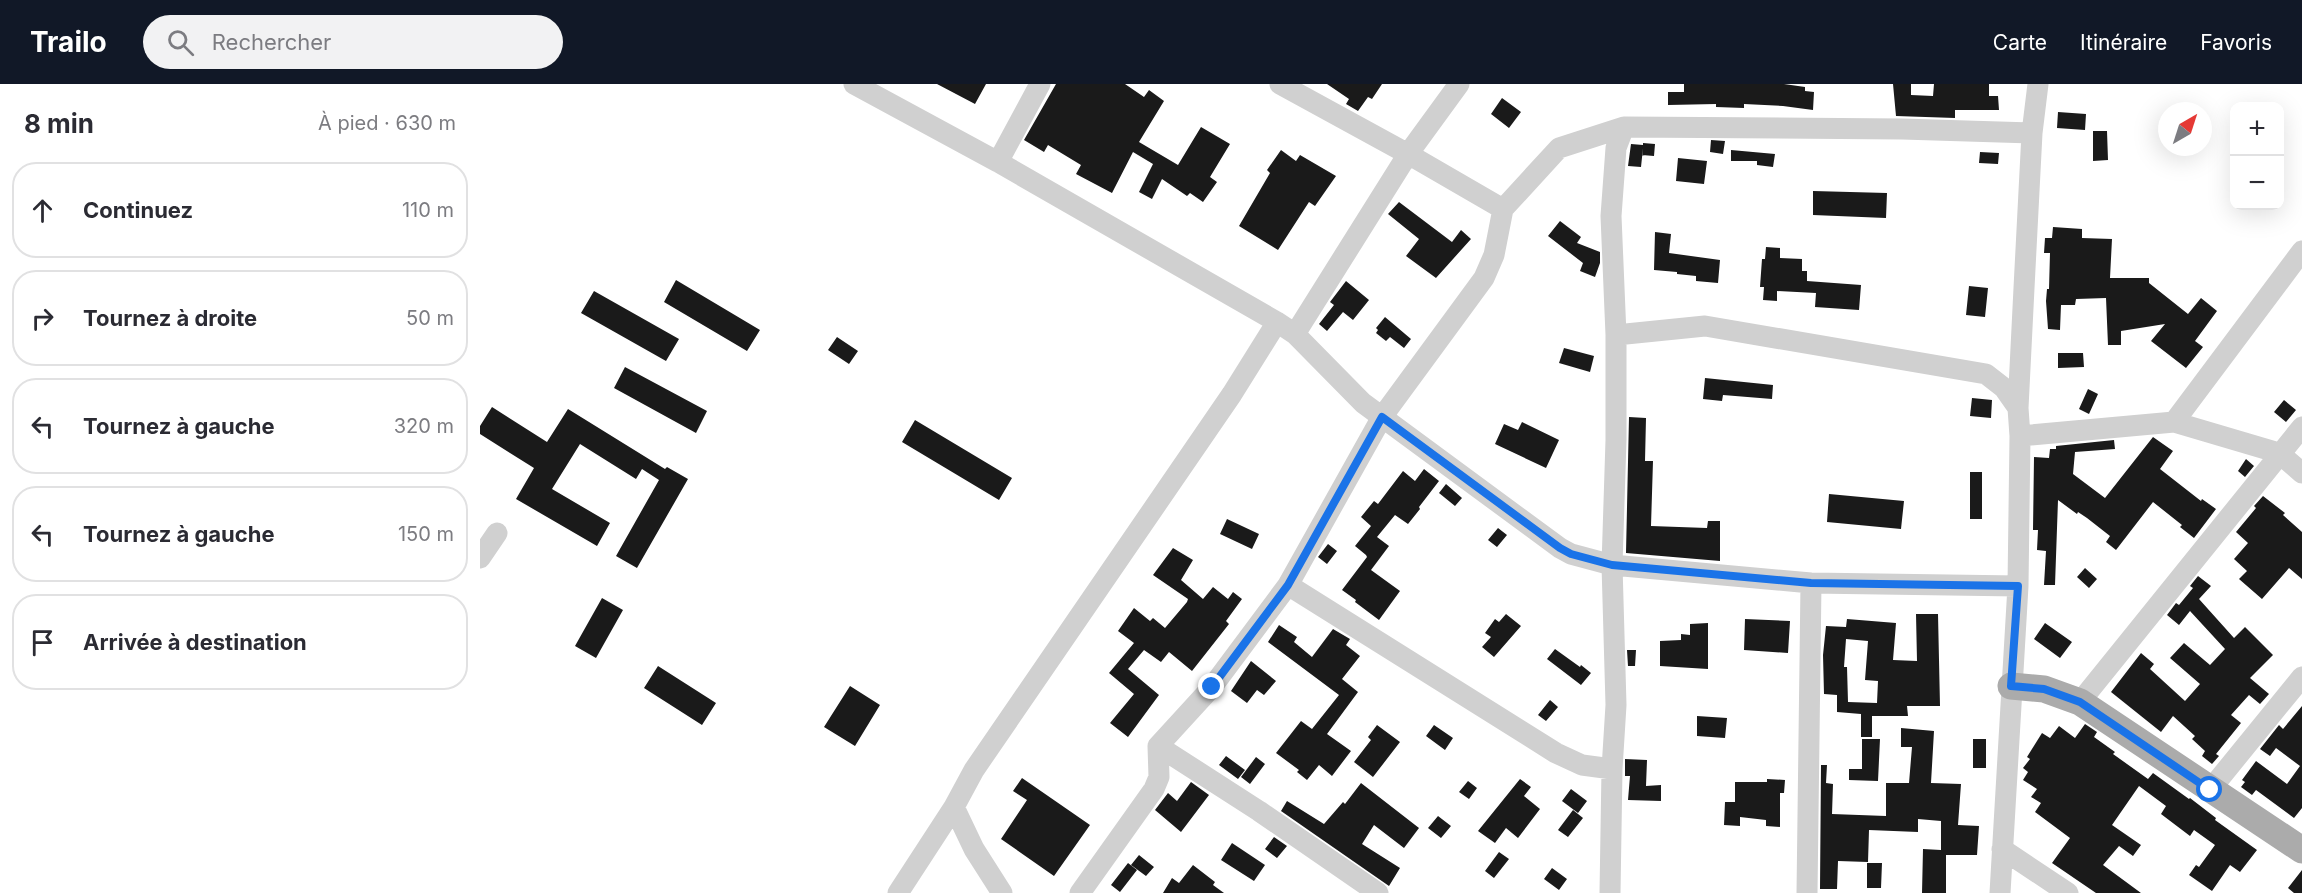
<!DOCTYPE html>
<html lang="fr">
<head>
<meta charset="utf-8">
<style>
  body { margin:0; font-family:Inter,sans-serif; background:#f2f2f3; color:#2b2b33 }
  .controls { position:absolute; right:18px; top:18px; display:grid; overflow:hidden; border-radius:12px; box-shadow:0 6px 24px #0002 }
  .controls button { width:54px; height:54px; display:grid; place-items:center; padding:0; border:0; border-bottom:2px solid #e1e1e2; background:#fff; color:#2b2b33; font:30px sans-serif }
  .compass { position:absolute; left:1678px; top:18px; width:54px; height:54px; border-radius:50%; background:#fff; box-shadow:0 6px 24px #0002; rotate:39deg }
  .stop { position:absolute; width:18px; height:18px; margin:-14px; border:4px solid #1a73e8; border-radius:50%; background:#fff }
  .stop.end { background:#1a73e8; border-color:#fff; box-shadow:0 2px 6px #0008 }
  .list { margin:0; padding:0; list-style:none }
  h2 { display:flex; justify-content:space-between; align-items:center; height:78px; margin:0; padding:0 24px; font-size:26px }
  h2 small { font-size:20px; font-weight:400; color:#7c7c81 }
  .list li { display:grid; grid-template-columns:39px 1fr auto; gap:18px; align-items:center; box-sizing:border-box; height:96px; margin:0 12px 12px; padding:0 12px; border:2px solid #e1e1e2; border-radius:24px }
  .list b { display:block; font-size:22px; white-space:nowrap }
  .list em { font-size:20px; font-style:normal; color:#7c7c81 }
  .icon { flex:none; width:33px; height:33px; fill:none; stroke:currentColor; stroke-width:2; stroke-linecap:round; stroke-linejoin:round }
  .map { position:relative; flex:none; width:1822px; height:809px; overflow:hidden }
  header { display:flex; align-items:center; gap:36px; box-sizing:border-box; height:84px; padding:0 30px; background:#111827; color:#fff }
  header strong { font-size:28px }
  nav { display:flex; gap:33px; margin-inline-start:auto; font-size:21px }
  .search { width:420px; height:54px; background:#f2f2f3; display:flex; align-items:center; gap:15px; box-sizing:border-box; padding:0 21px; border-radius:33px; color:#7c7c81; font-size:22px }
  main { display:flex }
  aside { flex:1; background:#fff }
  .map>svg:first-child { display:block }
</style>
</head>
<body>
<header>
<strong>Trailo</strong>
<div class="search"><svg class="icon" aria-label="search" viewBox="0 0 24 24"><circle cx="10" cy="10" r="6"/><path d="M15 15l6 6"/></svg>Rechercher</div>
<nav><a>Carte</a><a>Itinéraire</a><a>Favoris</a></nav>
</header>
<main>
<aside>
<h2>8 min<small>À pied · 630 m</small></h2>
<ul class="list">
<li><svg class="icon" aria-label="ahead" viewBox="0 0 24 24"><path d="M12 20V5M6 11l6-6 6 6"/></svg><div><b>Continuez</b></div><em>110 m</em></li>
<li><svg class="icon" aria-label="right" viewBox="0 0 24 24"><path d="M7 20v-9h11M14 6l5 5-5 5"/></svg><div><b>Tournez à droite</b></div><em>50 m</em></li>
<li><svg class="icon" aria-label="left" viewBox="0 0 24 24"><path d="M17 20v-9H6M10 6l-5 5 5 5"/></svg><div><b>Tournez à gauche</b></div><em>320 m</em></li>
<li><svg class="icon" aria-label="left" viewBox="0 0 24 24"><path d="M17 20v-9H6M10 6l-5 5 5 5"/></svg><div><b>Tournez à gauche</b></div><em>150 m</em></li>
<li><svg class="icon" aria-label="arrive" viewBox="0 0 24 24"><path d="M6 21V4h12l-3 4 3 4H6"/></svg><div><b>Arrivée à destination</b></div></li>
</ul>
</aside>
<div class="map">
<svg width="1822" height="809" viewBox="0 0 1822 809">
  <rect width="100%" height="100%" fill="#fff"/>
  <!-- building -->
  <path fill="#1a1a1a" fill-rule="evenodd" d="M457,0H506L495,20Z
    M576,0H645L664,13L669,6L684,17L659,58L698,81L721,43L750,60L730,93L737,98L723,118L710,109L707,112L682,95L672,115L659,108L673,80L653,68L632,109L596,90L601,81L568,61L564,68L544,56Z
    M847,0H902L892,15L888,13L878,27L866,20L869,15Z
    M1204,0H1304L1325,3V7L1334,8L1333,26L1303,22L1264,20V24L1236,23V20L1188,21V8H1204Z
    M1413,0H1431V11L1453,12L1454,0H1509V12H1518L1519,26H1475V34L1416,32Z
    M1022,14L1041,28L1029,44L1011,30Z
    M1578,28L1606,30L1605,46L1577,44Z
    M1613,47H1627L1628,76L1613,77Z
    M1231,56L1245,57L1243,70L1230,68Z
    M1163,59L1175,60L1174,72L1162,71L1163,64L1161,83L1148,82L1151,60L1163,61Z
    M801,66L816,77L820,71L856,92L835,122L829,118L798,166L759,142L790,89L787,86Z
    M1251,66L1295,70L1293,83L1277,81V77H1251Z
    M1500,68L1519,69L1518,80L1499,79Z
    M1198,74L1227,77L1224,100L1196,97Z
    M1333,107L1407,109L1406,134L1333,131Z
    M919,118L972,158L981,146L991,155L956,194L926,172L939,155L908,130Z
    M1080,137L1101,153L1097,159L1120,168V179L1115,193L1100,187L1103,179L1068,152Z
    M1573,143L1602,145V154L1632,155L1630,194H1669V199L1708,230L1721,214L1737,227L1715,257L1723,263L1706,284L1671,257L1685,240L1641,247V261H1628L1626,214L1596,215L1595,221H1581L1580,246L1568,245L1566,217L1567,205H1569L1570,169H1564L1565,154H1572Z
    M1175,148L1191,150L1189,169L1240,176L1238,199L1216,197V192L1197,190V188L1174,186Z
    M1286,163L1300,164V174L1322,175V187H1327V197L1381,201L1379,226L1335,223L1336,209L1297,207V217L1283,216L1284,203H1280L1282,175H1285Z
    M196,196L280,246L267,267L184,218Z
    M866,197L889,216L873,236L863,228L847,247L839,240L854,221L850,218Z
    M1489,202L1508,204L1505,233L1486,231Z
    M114,207L199,255L186,277L101,229Z
    M905,233L931,255L924,264L910,253L906,257L896,249L898,246L896,244Z
    M357,253L378,267L369,280L348,266Z
    M1084,264L1114,272L1110,288L1079,279Z
    M1578,269H1603L1604,283L1578,284Z
    M145,283L227,327L216,349L134,304Z
    M1225,294L1293,301L1292,315L1243,311L1242,317L1223,315Z
    M1608,305L1618,310L1609,330L1599,325Z
    M1492,314L1512,316L1511,334L1490,332Z
    M1804,316L1816,326L1806,338L1794,328Z
    M12,323L67,358L88,325L185,385L187,383L208,395L157,484L136,472L179,396L162,385L156,395L100,360L72,405L130,439L117,462L36,415L54,384L0,350V342Z
    M1149,333L1166,334L1165,377H1173L1171,442L1227,444L1228,437H1240V477L1146,469Z
    M435,336L532,394L519,416L422,358Z
    M1042,338L1079,356L1066,384L1015,360L1024,340L1038,346Z
    M1673,353L1693,367L1680,385L1721,417L1722,415L1736,425L1714,454L1700,443L1702,441L1673,418L1636,466L1626,458L1630,452L1607,434L1598,428L1597,430L1578,416L1575,501H1564L1566,467L1557,466L1558,446H1553L1554,373L1569,374L1570,365H1576V362L1634,356L1635,365L1595,368L1593,390L1625,414Z
    M1766,375L1774,382L1765,393L1758,387Z
    M944,385L959,397L939,423L940,425L928,440L915,431L897,453L909,462L891,486L920,507L899,536L875,518L876,516L862,506L887,473L886,471L875,462L891,442L881,433L894,417L898,420L923,387L935,397Z
    M1490,388H1502V435H1490Z
    M966,400L982,414L975,422L959,409Z
    M1349,410L1424,417L1421,445L1347,438Z
    M1783,412L1805,429L1803,431L1822,448V495L1809,484L1782,515L1759,495L1767,487L1754,475L1768,459L1756,448L1776,424L1774,422Z
    M747,435L779,450L772,465L740,450Z
    M1018,444L1027,451L1017,463L1008,456Z
    M848,460L857,467L847,480L838,473Z
    M693,464L713,476L701,496L723,515L733,503L748,515L753,508L762,515L746,537L749,540L712,587L689,568L681,578L664,566L648,585L679,611L648,653L630,639L654,610L629,589L654,559L638,547L654,524L670,537L673,534L685,544L707,518L708,515L673,491Z
    M1605,484L1617,495L1609,504L1597,493Z
    M1718,492L1731,502L1719,515L1754,554L1765,543L1793,571L1770,594L1789,610L1780,620L1769,611L1751,631L1761,639L1736,670L1739,672L1732,680L1722,672L1725,667L1712,655L1715,652L1693,632L1681,648L1631,608L1661,569L1674,580L1670,585L1705,617L1720,600L1690,574L1704,559L1730,581L1745,565L1710,527L1699,541L1687,531L1696,519L1699,521L1713,504L1710,502Z
    M122,514L143,526L116,574L95,562Z
    M1026,530L1041,542L1014,573L1002,563L1011,553L1005,549L1015,535L1019,538Z
    M1436,530H1458L1460,622H1427L1428,632H1392V653H1381V630L1357,628V611L1344,610L1343,571L1346,542L1366,543L1367,535L1416,539L1413,576L1437,577ZM1366,555L1388,557L1385,596L1398,597L1397,619L1368,618L1367,583H1364Z
    M1265,535L1310,537L1308,569L1264,566Z
    M1228,539V585L1180,582V557L1201,556V550L1210,551V540Z
    M1565,539L1592,558L1580,574L1554,555Z
    M799,541L817,553L814,558L832,573L853,545L870,555L866,561L880,572L862,595L878,608L847,650L871,667L852,692L839,681L827,696L817,688L819,686L796,669L821,637L832,645L859,611L788,558Z
    M1075,565L1100,583L1101,581L1111,589L1101,601L1067,575Z
    M1147,566H1156L1155,582H1148Z
    M771,577L796,597L784,611L777,606L767,619L751,607Z
    M178,582L236,619L222,641L164,604Z
    M370,602L400,621L375,662L344,643Z
    M1070,616L1078,623L1066,637L1058,631Z
    M1822,622V724L1814,734L1776,706L1772,711L1761,703L1765,698L1762,696L1776,677L1807,700L1820,682L1796,664L1790,672L1780,665L1799,641L1803,645Z
    M1217,632L1247,634L1245,654L1217,652Z
    M1605,640L1617,648L1614,653L1635,668L1633,670L1668,695L1673,689L1709,715L1710,714L1736,734L1735,736L1777,766L1760,788L1750,781L1732,807L1709,791L1716,781L1719,783L1735,761L1714,746L1710,752L1681,730L1686,722L1659,702L1632,741L1661,761L1653,772L1639,762L1623,781L1661,809H1616L1572,779L1590,754L1555,728L1561,719L1551,713L1557,705L1543,696L1548,688L1543,684L1550,675L1547,673L1562,649L1570,654L1579,642L1595,654Z
    M897,641L920,658L893,693L874,678L891,656L888,653Z
    M954,641L973,654L965,666L946,652Z
    M1421,644L1454,647L1451,699L1481,700L1478,741L1499,742L1497,771H1466V809H1442L1443,765L1461,766V737L1438,735V748L1389,746L1388,778L1358,777L1357,805H1340L1341,681H1347L1346,699L1353,700L1352,730L1406,732V699H1429L1432,663H1421Z
    M1382,655H1400L1398,697L1369,696V685H1382Z
    M1493,655H1506V684H1493Z
    M746,672L765,686L758,695L739,681Z
    M776,673L785,680L770,700L761,693Z
    M1145,675L1167,676L1166,702L1181,701V717L1148,716L1150,692H1145Z
    M542,694L610,741L574,792L521,755L547,716L533,707Z
    M1040,695L1051,703L1044,712L1060,725L1038,754L1026,744L1015,759L998,747Z
    M1287,695L1305,696L1304,709H1300V743L1286,742V736L1260,733V742L1244,741L1245,718H1255V698H1287Z
    M988,697L997,704L989,715L979,708Z
    M711,698L729,711L701,748L675,726L688,709L697,717Z
    M881,699L939,744L924,764L894,741L882,760L920,784L909,802L801,727L807,717L844,740L863,718L865,720Z
    M1091,705L1107,717L1098,729L1082,717Z
    M1093,726L1103,734L1088,753L1078,746Z
    M958,732L971,742L961,754L948,744Z
    M794,753L807,762L797,774L785,765Z
    M752,759L785,781L774,797L741,776Z
    M1019,768L1029,775L1014,794L1005,787Z
    M659,771L674,783L666,792L651,781Z
    M648,779L657,786L640,808L631,801Z
    M1387,779H1402L1401,804H1387Z
    M713,781L735,798L733,801L744,809H683L692,794L699,799Z
    M1072,784L1087,795L1079,806L1064,795Z
    M1822,786V809H1814L1808,804Z"/>
  <g fill="none" stroke-linecap="round" stroke-linejoin="round">
    <!-- minor -->
    <path stroke="#d0d0d0" stroke-width="21" d="M374,0L518,78L797,238L815,250L883,319L1080,464L1091,470L1132,481L1331,499L1538,502
      M800,0L928,70L979,0
      M518,78L560,0
      M815,250L928,70L1023,125
      M1136,251L1225,242L1506,290L1524,304L1538,324
      M1694,338L1822,167
      M1540,352L1694,338L1799,369L1822,389
      M0,474L17,449
      M808,501L1076,669L1102,681L1132,685
      M1600,618L1822,343
      M678,662L779,727L898,809
      M1730,706L1822,593
      M474,723L494,765L522,809
      M1522,765L1588,809
      M418,809L474,723L494,686L752,310L797,238
      M600,809L674,705L679,693L678,662L732,603L808,501L902,333L1004,194L1014,171L1023,125L1079,64L1144,43
      M1130,809L1132,685L1136,621L1132,481L1136,356V251L1131,132L1136,64L1144,43L1422,45L1552,49
      M1327,809L1331,499
      M1520,809L1538,502L1540,352L1538,324L1544,204L1552,49L1558,0"/>
    <!-- major -->
    <path stroke="#ababab" stroke-width="27" d="M1531,602L1564,605L1600,618L1822,766"/>
  </g>
  <g fill="none" stroke-linecap="round" stroke-linejoin="round">
    <!-- route -->
    <path stroke="#1a73e8" stroke-width="8" d="M732,603L808,501L902,333L1080,464L1091,470L1132,481L1331,499L1538,502L1531,602L1564,605L1600,618L1730,706"/>
  </g>
</svg>
<div class="controls">
<button>+</button>
<button>−</button>
</div>
<svg class="compass" viewBox="-18 -18 36 36"><path d="M0-13l5 13h-10z" fill="#e53935"/><path d="M0 13l5-13h-10z" fill="#7c7c81"/></svg>
<div class="stop" style="left:1730px;top:706px"></div>
<div class="stop end" style="left:732px;top:603px"></div>
</div>
</main>
</body>
</html>
